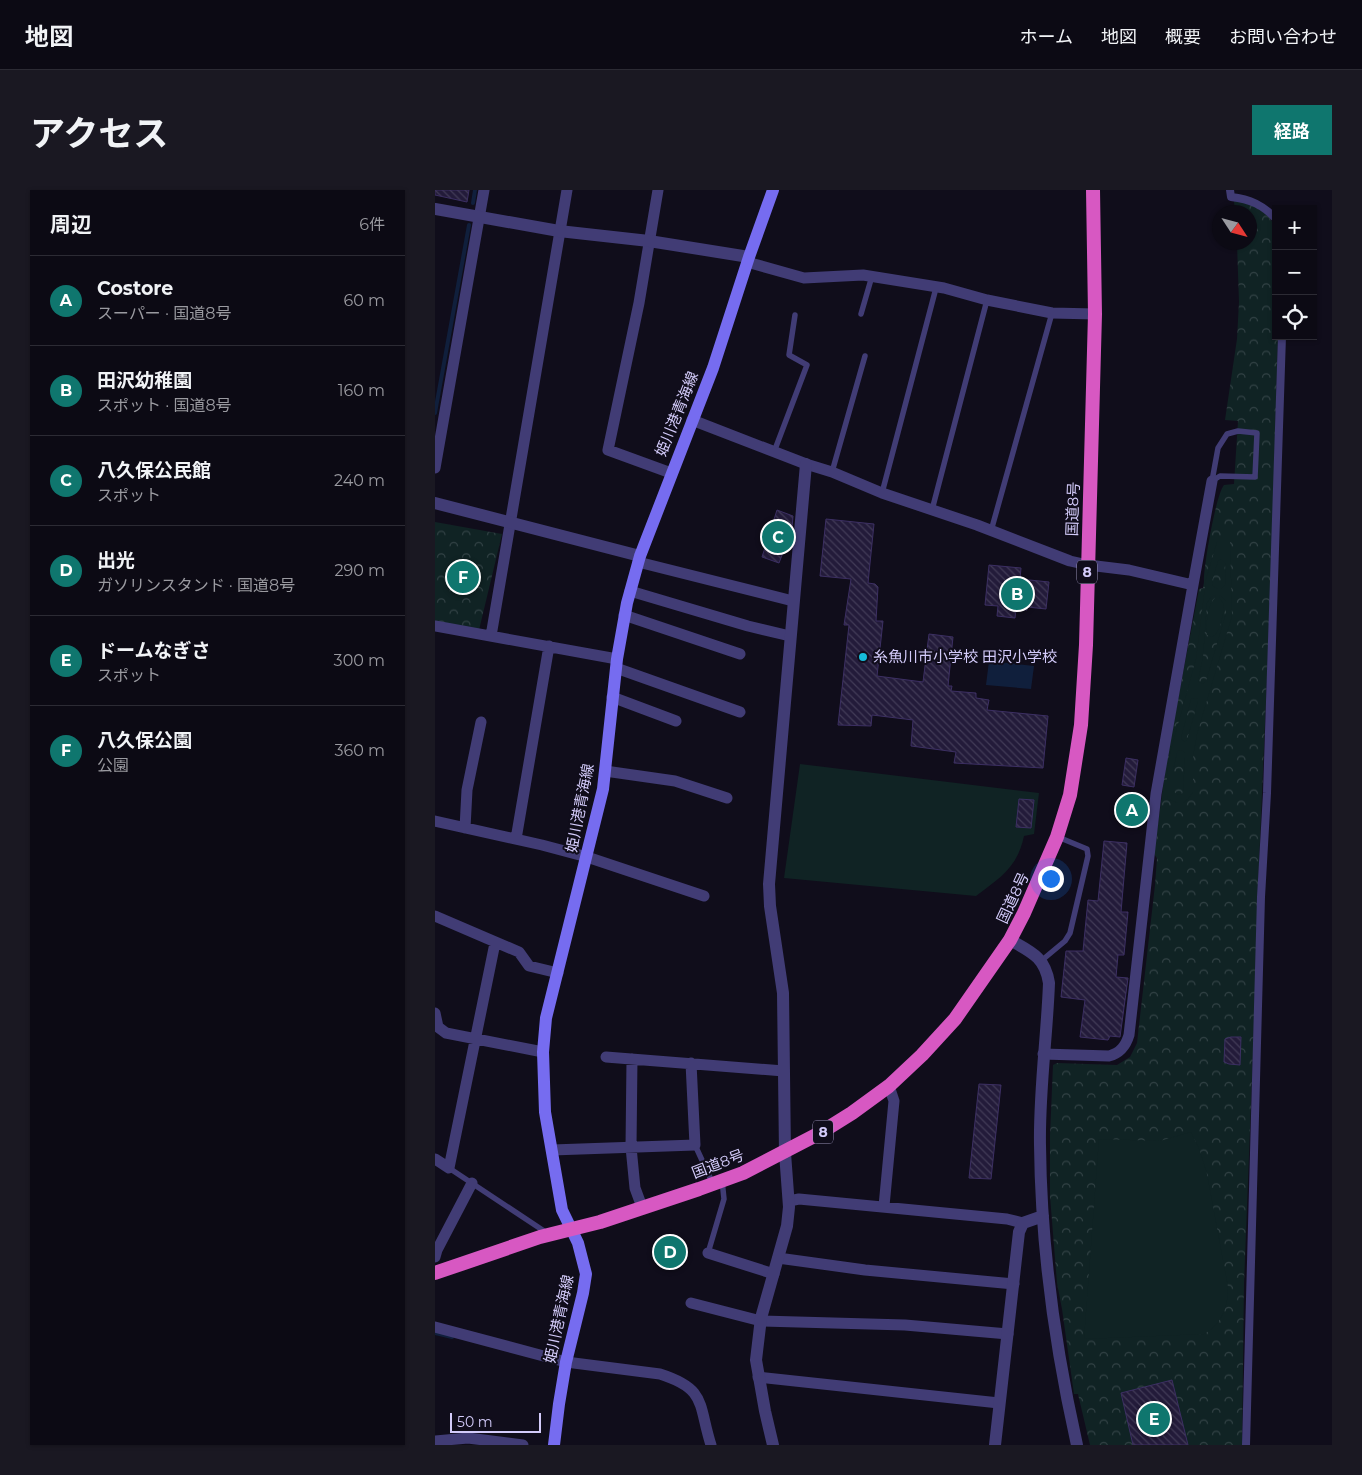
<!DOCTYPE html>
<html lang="ja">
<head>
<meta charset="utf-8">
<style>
  body { margin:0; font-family:Montserrat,"Noto Sans JP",sans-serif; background:#1a1822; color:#f1f3f6 }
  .controls { position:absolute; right:15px; top:15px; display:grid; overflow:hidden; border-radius:0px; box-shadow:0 1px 4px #0004 }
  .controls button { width:45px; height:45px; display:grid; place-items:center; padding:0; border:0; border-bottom:1px solid #2c2b34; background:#0c0a14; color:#f1f3f6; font:25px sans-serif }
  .compass { position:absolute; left:777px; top:15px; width:45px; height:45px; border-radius:50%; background:#0c0a14; box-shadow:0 1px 4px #0004; rotate:126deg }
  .scale { position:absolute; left:15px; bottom:12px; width:91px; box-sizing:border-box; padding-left:5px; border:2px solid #d3cbfa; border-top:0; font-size:14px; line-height:18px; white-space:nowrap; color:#d3cbfa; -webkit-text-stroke:4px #100d1b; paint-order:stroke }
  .you { position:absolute; left:615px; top:688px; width:18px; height:18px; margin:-12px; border:4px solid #fff; border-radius:50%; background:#1a73e8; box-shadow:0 0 0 8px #1a73e833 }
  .badge { display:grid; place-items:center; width:32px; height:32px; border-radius:50%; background:#0f766e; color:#fff; font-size:16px; font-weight:700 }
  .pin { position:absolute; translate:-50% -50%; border:2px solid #fff; box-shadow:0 1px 5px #0006 }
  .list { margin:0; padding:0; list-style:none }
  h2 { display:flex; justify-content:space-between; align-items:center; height:65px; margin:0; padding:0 20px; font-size:21px }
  h2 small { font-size:16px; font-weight:400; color:#9a9aa0 }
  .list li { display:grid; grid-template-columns:32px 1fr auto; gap:15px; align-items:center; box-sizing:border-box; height:90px; padding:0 20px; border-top:1px solid #2c2b34 }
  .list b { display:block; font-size:19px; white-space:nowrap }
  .list p { margin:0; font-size:16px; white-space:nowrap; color:#9a9aa0 }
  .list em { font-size:16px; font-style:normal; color:#9a9aa0 }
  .icon { flex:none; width:28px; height:28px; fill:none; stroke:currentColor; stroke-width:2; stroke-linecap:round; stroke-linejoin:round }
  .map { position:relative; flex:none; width:897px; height:1255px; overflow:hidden; border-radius:0px }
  header { display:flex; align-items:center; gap:30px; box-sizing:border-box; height:70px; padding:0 25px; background:#0c0a14; border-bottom:1px solid #2c2b34 }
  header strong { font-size:24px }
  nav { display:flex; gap:28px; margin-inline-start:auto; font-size:18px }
  .intro { display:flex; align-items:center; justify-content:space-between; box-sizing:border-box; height:120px; padding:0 30px }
  h1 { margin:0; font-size:35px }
  .button { padding:12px 22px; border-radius:0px; background:#0f766e; color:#fff; font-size:18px; font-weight:700 }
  main { display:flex; gap:30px; padding:0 30px }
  aside { flex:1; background:#0c0a14; border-radius:0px; box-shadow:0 1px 4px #0004 }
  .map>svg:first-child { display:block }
</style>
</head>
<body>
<header>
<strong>地図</strong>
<nav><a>ホーム</a><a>地図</a><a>概要</a><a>お問い合わせ</a></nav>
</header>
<div class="intro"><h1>アクセス</h1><a class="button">経路</a></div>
<main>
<aside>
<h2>周辺<small>6件</small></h2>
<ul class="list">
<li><span class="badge">A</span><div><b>Costore</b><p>スーパー · 国道8号</p></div><em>60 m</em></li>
<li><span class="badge">B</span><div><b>田沢幼稚園</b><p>スポット · 国道8号</p></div><em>160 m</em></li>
<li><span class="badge">C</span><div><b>八久保公民館</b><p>スポット</p></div><em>240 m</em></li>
<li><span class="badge">D</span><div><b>出光</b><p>ガソリンスタンド · 国道8号</p></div><em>290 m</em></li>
<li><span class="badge">E</span><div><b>ドームなぎさ</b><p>スポット</p></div><em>300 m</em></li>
<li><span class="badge">F</span><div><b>八久保公園</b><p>公園</p></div><em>360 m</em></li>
</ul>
</aside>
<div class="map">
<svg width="897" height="1255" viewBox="0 0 897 1255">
  <defs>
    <pattern id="park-crowns" width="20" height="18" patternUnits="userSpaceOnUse" patternTransform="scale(1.25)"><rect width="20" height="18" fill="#102324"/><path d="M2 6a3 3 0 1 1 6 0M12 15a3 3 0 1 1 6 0" fill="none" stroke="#324245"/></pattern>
    <pattern id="building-back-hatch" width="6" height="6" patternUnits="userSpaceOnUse" patternTransform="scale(1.25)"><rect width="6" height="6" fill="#231b3a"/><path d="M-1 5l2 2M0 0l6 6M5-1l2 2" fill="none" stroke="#423b57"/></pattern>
  </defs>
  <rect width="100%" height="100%" fill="#100d1b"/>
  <!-- park -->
  <path fill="url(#park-crowns)" d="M799,11C817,11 832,22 841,37V146H843L836,393L823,697L819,836L809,1094L807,1255H655L643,1204H639L627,1119L622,1093L615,1006V946L618,875L622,873L682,875L695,867L702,853L720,695L722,668L719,664L732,567L764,399L768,398L769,392C768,379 781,304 789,295L799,294L803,231L790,230L802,149L804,112L802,53L814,52V22H800Z
    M0,332L67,344L44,440L0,431Z"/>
  <!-- garden -->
  <path fill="#102324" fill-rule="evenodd" d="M783,351H795L797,426L762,544L758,567V602L753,609L748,613H743L733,609L732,606V584L734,567L761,469L771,389L782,352ZM786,369L790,373L791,394L786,399H783L778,396L777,391L783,371ZM780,405L781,407C772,414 771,434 772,445L778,447C785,441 789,424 789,414L784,408L785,405L791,411V423L771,491L768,494L763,491L768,467L772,413L776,407ZM759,508L763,509V511L752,550L749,552L746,548L756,509ZM747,560L750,563V567L748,601L747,604L743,605L738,601V581L742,563L743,561Z
    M365,574L604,603L599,644L589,646C582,678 566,687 541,706L349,688Z
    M756,942L765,961L772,984L793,1097C793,1117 787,1134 769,1144L649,1149L664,949L725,951Z"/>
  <!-- water -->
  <path fill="#101f3c" d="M554,471L599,476L596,499L551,495Z"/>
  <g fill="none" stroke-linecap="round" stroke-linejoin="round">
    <!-- stream -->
    <path stroke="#101f3c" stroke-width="4" d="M38,13L40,0
      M0,223L34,35
      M0,1143L17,1147"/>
  </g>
  <!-- building -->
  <path fill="url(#building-back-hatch)" stroke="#3c2f63" d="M0,0H34L32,12L0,5Z
    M342,320L358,326L357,339L344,373L327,367Z
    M391,329L439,334L433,393L440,394L443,397L441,431H448L442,486L488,492L494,444L518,447L513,496H517L516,501L541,503V508L554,510L552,520L613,526L608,578L519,573L521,562L476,556L478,530L437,525L436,536L403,535L414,435H409L416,389L385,386Z
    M554,375L586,378L585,389L614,392L611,419L592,417V420L581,419L580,428L562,426L563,416L550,415Z
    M691,568L703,570L699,597L687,595Z
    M584,609L599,610L596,638L581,637Z
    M669,651L692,653L686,722H693L689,765H683L681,787L693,788L685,847L675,846L673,850L645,847L650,810L626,807L631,761H648L653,710L663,711Z
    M796,847H806L805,875L794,874L789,872L790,849Z
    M544,894L566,895L556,989L534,988Z
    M737,1190L753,1255H698L686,1203Z"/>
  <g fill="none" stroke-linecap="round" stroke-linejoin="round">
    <!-- service -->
    <path stroke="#413c75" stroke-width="5.5" d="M426,124L437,86
      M803,241L822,243L820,287L785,286L777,291L783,258L792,244Z
      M339,262L372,175L354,165L360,125
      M397,282L430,166
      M447,303L501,98
      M497,320L552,110
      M556,341L617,123
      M606,771L630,751L635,743L653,666L652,659L623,647
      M260,955L278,994
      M14,978L112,1043
      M273,1063L289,1009L287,990"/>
    <!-- pedestrian -->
    <path stroke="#413c75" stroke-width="8" d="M795,0L796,7C815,9 828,15 841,29
      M811,1255L826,707L832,603L847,146"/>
    <!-- minor -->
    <path stroke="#413c75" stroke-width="11" d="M223,0L204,113L173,260L236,283
      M312,72L369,88L428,85L509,98L552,110L617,123L660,124
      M257,230L371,274L397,282L447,303L542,335L635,371L653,375L694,380L758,395L777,291
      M0,278L49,0
      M203,372L358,411
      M195,401L313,436L355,446
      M189,425L305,464
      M0,436L182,469
      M56,446L132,0
      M181,478L305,522
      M177,507L241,531
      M170,581L240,591L292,608
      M0,631L107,655L152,667L269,706
      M30,638L32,600L46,532
      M81,649L114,456
      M0,726L84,762L94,776L123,783
      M0,823L3,837L11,843L108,862
      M608,864L674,866C686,863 691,855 694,845L721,604L758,395
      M171,867L349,881
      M197,869L196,957L200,998L207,1017
      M117,960L260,955L256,873
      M0,969L14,978L60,753
      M354,1011L364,1009L572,1029L588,1033
      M449,1016L459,911L454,896
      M273,1063L339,1084
      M0,1067L2,1060L37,993
      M343,1068L430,1080L579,1094
      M256,1113L326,1131L470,1135L573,1144
      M0,1137L131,1172L225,1184C272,1199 263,1214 276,1255
      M323,1187L564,1213
      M0,1251L33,1248L88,1255"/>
    <!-- tertiary -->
    <path stroke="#413c75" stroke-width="12" d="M0,19L124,41L214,51L314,67
      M0,313L205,366
      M575,750C596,762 610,767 614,793C612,847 604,901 605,955C606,1056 620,1157 642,1255
      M338,1255L330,1221L321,1170L326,1128L352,1036L354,1017L350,963L348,803L335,716L334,694L371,274
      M560,1255L584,1042L588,1033L608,1026"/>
    <!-- secondary -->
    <path stroke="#766cf0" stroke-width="12" d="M119,1255L124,1214L131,1172L148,1103L151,1084L143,1053L127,1020L110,922L108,862L111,828L168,599L182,469L192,413L205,366L278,178L314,67L338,0"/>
    <!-- trunk -->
    <path stroke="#d758c2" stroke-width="14" d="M0,1083L105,1047L165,1032L264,999L308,983L385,943L417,923L454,896L487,865L520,829L575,750L589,723L622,647L635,605L646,535L651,455L660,124L658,0"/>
  </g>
  <!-- markers -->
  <circle fill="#16bddb" stroke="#100d1b" stroke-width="2" cx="428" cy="467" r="5"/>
  <g text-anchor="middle" stroke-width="4" stroke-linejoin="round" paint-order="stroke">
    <!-- shield labels -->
    <g fill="#100d1b" stroke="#9892b7" stroke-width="1">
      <rect x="642" y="370.5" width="20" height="23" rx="4"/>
      <rect x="378" y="930.5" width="20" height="23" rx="4"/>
    </g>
    <g font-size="14" font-weight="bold" fill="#d3cbfa">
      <text x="652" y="387">8</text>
      <text x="388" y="947">8</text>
    </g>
    <!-- street labels -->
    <g font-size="15" fill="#d3cbfa" stroke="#100d1b">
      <text transform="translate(242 224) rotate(-68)" y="5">姫川港青海線</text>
      <text transform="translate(638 319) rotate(-88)" y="5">国道8号</text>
      <text transform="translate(145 618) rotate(-79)" y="5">姫川港青海線</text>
      <text transform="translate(578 708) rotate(-65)" y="5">国道8号</text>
      <text transform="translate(283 974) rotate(-21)" y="5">国道8号</text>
      <text transform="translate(124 1129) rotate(-78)" y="5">姫川港青海線</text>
    </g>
    <!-- poi labels -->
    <g font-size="15" fill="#d3cbfa" stroke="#100d1b" text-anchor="start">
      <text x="438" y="472">糸魚川市小学校 田沢小学校</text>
    </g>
  </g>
</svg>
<div class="controls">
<button>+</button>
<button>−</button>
<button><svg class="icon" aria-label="locate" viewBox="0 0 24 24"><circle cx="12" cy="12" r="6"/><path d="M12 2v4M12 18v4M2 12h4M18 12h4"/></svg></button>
</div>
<svg class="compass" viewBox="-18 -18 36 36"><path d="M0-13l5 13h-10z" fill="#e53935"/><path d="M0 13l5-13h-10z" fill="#9a9aa0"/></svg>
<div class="scale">50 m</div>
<div class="you"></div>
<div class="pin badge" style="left:697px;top:620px">A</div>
<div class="pin badge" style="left:582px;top:404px">B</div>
<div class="pin badge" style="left:343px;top:347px">C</div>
<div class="pin badge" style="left:235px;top:1062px">D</div>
<div class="pin badge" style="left:719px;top:1229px">E</div>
<div class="pin badge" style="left:28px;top:387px">F</div>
</div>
</main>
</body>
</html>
